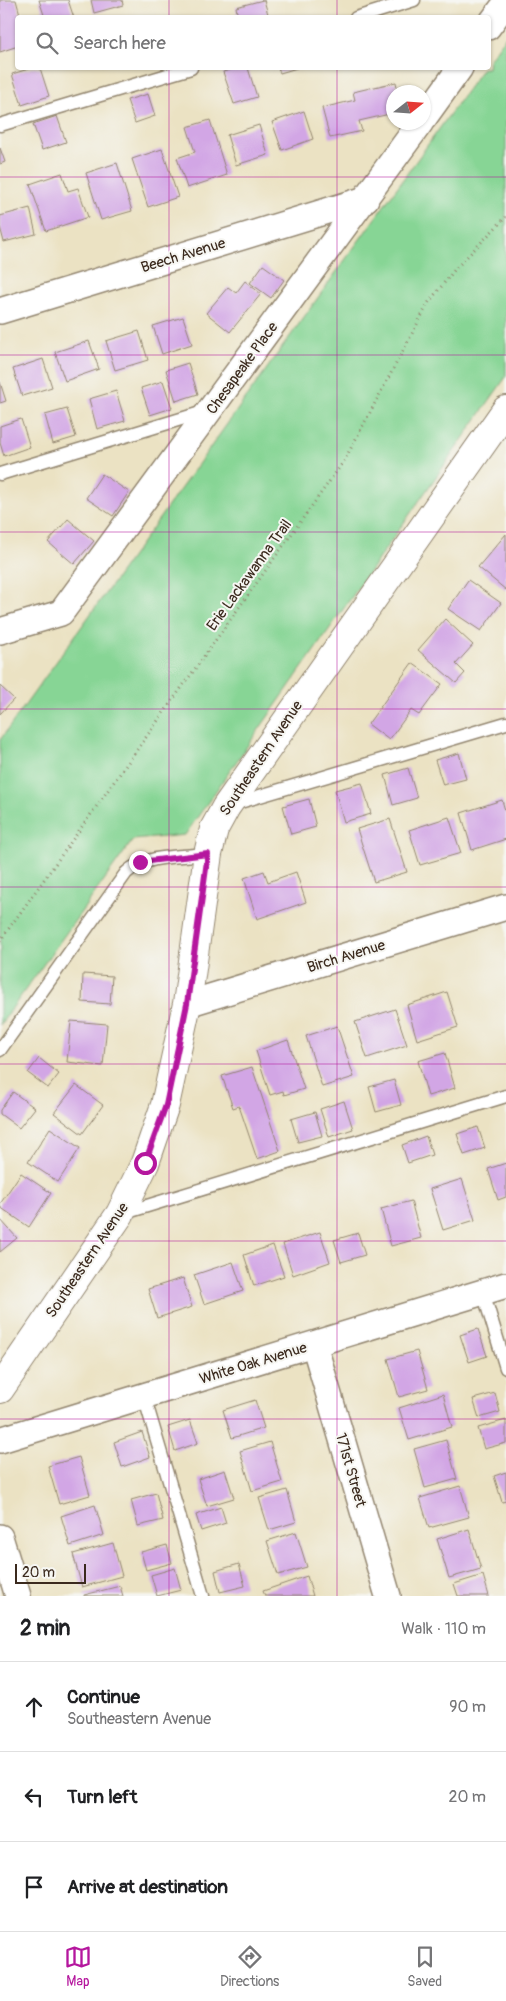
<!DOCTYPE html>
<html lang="en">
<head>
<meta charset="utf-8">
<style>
  body { margin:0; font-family:Pangolin,sans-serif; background:#f2f2f2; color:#202124 }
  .compass { position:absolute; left:386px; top:85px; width:45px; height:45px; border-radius:50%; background:#fff; box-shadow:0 1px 4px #0004; rotate:73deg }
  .scale { position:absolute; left:15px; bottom:12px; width:71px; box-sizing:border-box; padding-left:5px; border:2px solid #3b2a1e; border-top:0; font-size:14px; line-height:18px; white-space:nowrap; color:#3b2a1e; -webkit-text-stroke:4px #f6f6f2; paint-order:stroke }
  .stop { position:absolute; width:15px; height:15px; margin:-11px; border:4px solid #b5179e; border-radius:50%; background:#fff }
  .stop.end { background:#b5179e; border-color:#fff; box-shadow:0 1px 5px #0008 }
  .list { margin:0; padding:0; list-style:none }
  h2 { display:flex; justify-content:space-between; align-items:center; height:65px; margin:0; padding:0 20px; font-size:21px }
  h2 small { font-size:16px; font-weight:400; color:#757577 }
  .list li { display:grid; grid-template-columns:32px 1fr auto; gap:15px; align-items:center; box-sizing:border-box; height:90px; padding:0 20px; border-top:1px solid #e0e0e0 }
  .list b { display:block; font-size:19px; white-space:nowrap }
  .list p { margin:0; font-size:16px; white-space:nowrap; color:#757577 }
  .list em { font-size:16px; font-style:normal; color:#757577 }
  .icon { flex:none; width:28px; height:28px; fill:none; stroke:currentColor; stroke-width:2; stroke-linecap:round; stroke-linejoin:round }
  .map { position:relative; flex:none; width:506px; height:1596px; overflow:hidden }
  .search { position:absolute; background:#fff; box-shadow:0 1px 4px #0004; left:15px; right:15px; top:15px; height:55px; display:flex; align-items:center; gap:12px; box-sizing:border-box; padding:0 18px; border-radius:5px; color:#757577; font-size:19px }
  .sheet { height:335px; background:#fff }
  nav { display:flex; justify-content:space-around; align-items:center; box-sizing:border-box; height:70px; border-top:1px solid #e0e0e0; background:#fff; font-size:14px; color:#757577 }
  nav a { display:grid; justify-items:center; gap:2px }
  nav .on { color:#b5179e }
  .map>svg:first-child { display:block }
</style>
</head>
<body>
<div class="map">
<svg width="506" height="1596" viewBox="0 0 506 1596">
  <rect width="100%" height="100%" fill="#f6f6f2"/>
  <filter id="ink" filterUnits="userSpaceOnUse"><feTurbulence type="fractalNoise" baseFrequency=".02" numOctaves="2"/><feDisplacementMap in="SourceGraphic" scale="10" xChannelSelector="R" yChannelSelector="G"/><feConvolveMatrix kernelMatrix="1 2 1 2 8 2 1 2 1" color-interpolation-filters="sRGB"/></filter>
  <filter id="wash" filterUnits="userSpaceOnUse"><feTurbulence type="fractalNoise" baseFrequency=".0096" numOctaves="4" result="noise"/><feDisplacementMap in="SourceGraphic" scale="20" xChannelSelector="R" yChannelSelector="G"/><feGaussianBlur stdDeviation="1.12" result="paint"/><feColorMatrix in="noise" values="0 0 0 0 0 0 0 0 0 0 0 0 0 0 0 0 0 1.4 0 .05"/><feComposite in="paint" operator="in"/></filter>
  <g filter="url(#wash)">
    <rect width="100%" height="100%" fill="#ebe2c3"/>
    <!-- green -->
    <path fill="#87d595" stroke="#61805a" d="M506,36V377L185,835L133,840L0,1025V740L483,68H488L489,60Z"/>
    <g id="blocks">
      <!-- building -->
      <path fill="#d2a6e5" d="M0,0H16L21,18H18V46L0,52Z
        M39,0H68L74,18H45Z
        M91,0H122L123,5L94,13Z
        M263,0H264L269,18H238L236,7Z
        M32,68H40L49,96L22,105L12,74Z
        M237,68H248L257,97L234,104L223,72Z
        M278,68H297L280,73Z
        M396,82L398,92H394V113L359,121L362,131L330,138L322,108L355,100L353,92Z
        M148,94L155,116L135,123L127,100Z
        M304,111L313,139L282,150L272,122Z
        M57,116L66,142L42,150L33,124Z
        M210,120L227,175L187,188L177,158L195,152L187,127Z
        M259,125L268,155L236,165L227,135Z
        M0,148L5,162L0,164Z
        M162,149L178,197L148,207L132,159Z
        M117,163L132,211L101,220L86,173Z
        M62,173L68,191L78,188L88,217L46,231L30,184Z
        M30,208L36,234L4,242L0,227V216Z
        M263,265L284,280L271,298L250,283Z
        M245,281L261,294L230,332L206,313L228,287L236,293Z
        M183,317L192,344L162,354L153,326Z
        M139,331L148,360L115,370L106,341Z
        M89,341L99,369L65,381L55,352Z
        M43,359L52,387L22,396L13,369Z
        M188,363L198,394L176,401L166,370Z
        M163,381L172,408L150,415L141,388Z
        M0,382L6,401L0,403Z
        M116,391L125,421L97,429L89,399Z
        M67,409L76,437L53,444L45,415Z
        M21,419L30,447L4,456L0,443V426Z
        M102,474L129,492L113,516L86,498Z
        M68,519L94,541L74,564L48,542Z
        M506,534V590L478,567Z
        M468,580L501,603L481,631L448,609Z
        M445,619L473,645L456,664L465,673L456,683L418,650Z
        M412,663L442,684L419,715L411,710L389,740L368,724Z
        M0,686L14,699L0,714Z
        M459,753L466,779L443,785L435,760Z
        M408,768L417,798L393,805L385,775Z
        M362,783L371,814L344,822L335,790Z
        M309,799L316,827L291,834L283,806Z
        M502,800L506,814V839L472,850L461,813Z
        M449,817L461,853L420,865L409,830Z
        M390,819L407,872L374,882L357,829Z
        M264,871L268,882L296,872L306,902L257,919L244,878Z
        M83,974L112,976L110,1004L82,1002Z
        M447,992L458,1027L417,1040L407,1005Z
        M395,1009L407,1045L367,1058L355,1022Z
        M71,1021L107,1024L103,1066L67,1062Z
        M337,1026L354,1077L322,1087L306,1036Z
        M288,1040L304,1089L284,1095L283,1091L270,1095L256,1051Z
        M445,1053L455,1088L428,1096L418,1061Z
        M39,1058L59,1074L48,1088L28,1073Z
        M252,1067L280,1151L257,1159L239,1106L233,1108L222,1076Z
        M394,1080L401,1105L376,1112L369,1087Z
        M76,1085L103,1105L82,1134L54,1113Z
        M13,1092L35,1108L19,1128L0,1114V1110Z
        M344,1101L353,1129L329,1137L320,1109Z
        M315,1112L322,1136L298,1142L291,1119Z
        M478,1127L485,1148L464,1155L457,1134Z
        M50,1128L80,1148L58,1182L28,1162Z
        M426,1136L432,1155L408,1163L402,1145Z
        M506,1163V1197L498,1200L488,1169Z
        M21,1173L51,1193L29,1227L0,1207V1204Z
        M462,1179L475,1220L443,1230L430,1189Z
        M411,1201L421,1238L391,1246L381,1209Z
        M0,1219L17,1238L0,1252Z
        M320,1232L330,1262L293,1275L283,1244Z
        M358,1233L365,1255L341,1262L334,1240Z
        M273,1245L284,1276L254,1286L244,1255Z
        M233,1262L243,1291L204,1304L194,1275Z
        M183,1278L192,1307L157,1318L148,1289Z
        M478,1329L487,1356L469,1362L460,1335Z
        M417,1351L428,1389L399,1397L388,1359Z
        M495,1393L500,1412L479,1418L473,1399Z
        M443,1394L452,1427L409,1440L399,1408Z
        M255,1400L264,1428L232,1438L223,1410Z
        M190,1420L198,1443L175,1451L168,1427Z
        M506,1420V1443L484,1449L478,1428Z
        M142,1432L150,1457L122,1467L114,1442Z
        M446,1440L457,1479L425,1488L414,1449Z
        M270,1442L282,1482L252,1491L240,1451Z
        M79,1457L90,1495L59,1504L48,1466Z
        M225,1470L234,1498L207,1506L198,1479Z
        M506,1472V1501L502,1502L494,1476Z
        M460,1486L469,1517L429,1528L420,1498Z
        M287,1490L296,1522L269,1530L259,1498Z
        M156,1493L163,1520L138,1526L131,1500Z
        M95,1505L104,1535L70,1546L61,1516Z
        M221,1507L226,1523L201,1531L196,1515Z
        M469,1529L481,1569L449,1578L437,1539Z
        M296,1532L307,1567L278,1575L267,1541Z
        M113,1543L122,1576L82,1587L73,1554Z
        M167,1545L172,1563L146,1570L141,1552Z
        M239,1564L245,1586L220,1592L215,1571Z
        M175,1568L181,1590L157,1596L151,1575Z
        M483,1575L489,1596H458L454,1584Z
        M307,1576L313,1596H265L263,1591Z
        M120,1586L123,1596H84V1595Z"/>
    </g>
  </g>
  <g filter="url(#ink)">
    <use href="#blocks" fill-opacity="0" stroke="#938670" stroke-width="1"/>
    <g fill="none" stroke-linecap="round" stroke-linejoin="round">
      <!-- service casing -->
      <g stroke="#938670" stroke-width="15">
        <path id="service" d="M356,18L414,0
          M0,125L191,68
          M0,474L204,412
          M233,804L506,723
          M0,1050L126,873C146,854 182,857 208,854
          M121,1214L506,1096
          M483,1292L506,1368
          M144,1396L203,1596"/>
      </g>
      <!-- minor casing -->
      <g stroke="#938670" stroke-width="28">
        <path id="minor" d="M488,27L506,3
          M424,118L460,68
          M0,311L366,199
          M0,631L61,613L421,122
          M187,1004L506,907
          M314,1344L388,1596
          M0,1440L506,1285
          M0,1537L18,1596"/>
      </g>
      <!-- tertiary casing -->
      <g stroke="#938670" stroke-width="30">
        <path id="tertiary" d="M0,1389L120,1214L145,1163L165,1105L187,1004L208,854L214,829L226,807L506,410"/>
      </g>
      <!-- path -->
      <path stroke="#938670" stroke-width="3" stroke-dasharray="1 4" stroke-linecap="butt" d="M0,941L344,461L429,302L456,268L506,217"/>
      <!-- service -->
      <use href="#service" stroke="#fff" stroke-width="12"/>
      <!-- minor -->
      <use href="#minor" stroke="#fff" stroke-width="25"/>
      <!-- tertiary -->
      <use href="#tertiary" stroke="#fff" stroke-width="28"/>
    </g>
  </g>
  <g fill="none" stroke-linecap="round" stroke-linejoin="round" filter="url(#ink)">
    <!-- route -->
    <path stroke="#b5179e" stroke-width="6" d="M140,862L208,854L187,1004L166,1105L145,1163"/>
  </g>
  <!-- grid -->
  <path fill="none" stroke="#b5179e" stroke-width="1" stroke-opacity="0.55" d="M169,0V18M337,0V18M169,68V1596M337,68V1596M0,177H506M0,355H506M0,532H506M0,709H506M0,887H506M0,1064H506M0,1241H506M0,1419H506"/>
  <g text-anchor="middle" stroke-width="4" stroke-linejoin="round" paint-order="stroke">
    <!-- street labels -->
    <g font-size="15" fill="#3b2a1e" stroke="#f6f6f2">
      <text transform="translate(183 255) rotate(-17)" y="5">Beech Avenue</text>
      <text transform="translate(242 368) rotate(-54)" y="5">Chesapeake Place</text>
      <text transform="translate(249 575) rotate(-54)" y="5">Erie Lackawanna Trail</text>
      <text transform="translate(261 758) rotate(-56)" y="5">Southeastern Avenue</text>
      <text transform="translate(346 956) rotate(-17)" y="5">Birch Avenue</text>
      <text transform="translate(87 1260) rotate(-56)" y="5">Southeastern Avenue</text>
      <text transform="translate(253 1363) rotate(-17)" y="5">White Oak Avenue</text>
      <text transform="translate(351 1470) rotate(74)" y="5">171st Street</text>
    </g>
  </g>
</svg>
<svg class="compass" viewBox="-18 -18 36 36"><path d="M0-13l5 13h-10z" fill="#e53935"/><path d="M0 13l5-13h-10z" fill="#757577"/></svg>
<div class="scale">20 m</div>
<div class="stop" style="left:145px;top:1163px"></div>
<div class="stop end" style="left:140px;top:862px"></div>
<div class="search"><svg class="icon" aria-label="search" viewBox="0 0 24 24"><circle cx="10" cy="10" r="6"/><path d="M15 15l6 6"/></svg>Search here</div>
</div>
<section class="sheet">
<h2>2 min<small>Walk · 110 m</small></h2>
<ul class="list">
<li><svg class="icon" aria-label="ahead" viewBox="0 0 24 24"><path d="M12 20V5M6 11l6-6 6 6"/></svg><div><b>Continue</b><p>Southeastern Avenue</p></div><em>90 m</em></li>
<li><svg class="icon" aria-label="left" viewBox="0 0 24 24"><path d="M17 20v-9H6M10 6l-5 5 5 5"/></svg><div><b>Turn left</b></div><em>20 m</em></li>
<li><svg class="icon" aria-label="arrive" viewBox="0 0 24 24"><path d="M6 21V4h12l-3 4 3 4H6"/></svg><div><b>Arrive at destination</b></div></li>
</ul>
</section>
<nav>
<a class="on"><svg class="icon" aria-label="map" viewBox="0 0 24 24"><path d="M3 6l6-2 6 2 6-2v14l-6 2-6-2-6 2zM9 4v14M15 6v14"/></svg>Map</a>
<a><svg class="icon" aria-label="directions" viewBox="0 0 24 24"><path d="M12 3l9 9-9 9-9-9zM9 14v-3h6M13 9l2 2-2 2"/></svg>Directions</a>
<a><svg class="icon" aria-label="saved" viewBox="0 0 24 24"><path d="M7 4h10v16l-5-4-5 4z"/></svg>Saved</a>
</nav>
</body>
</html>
